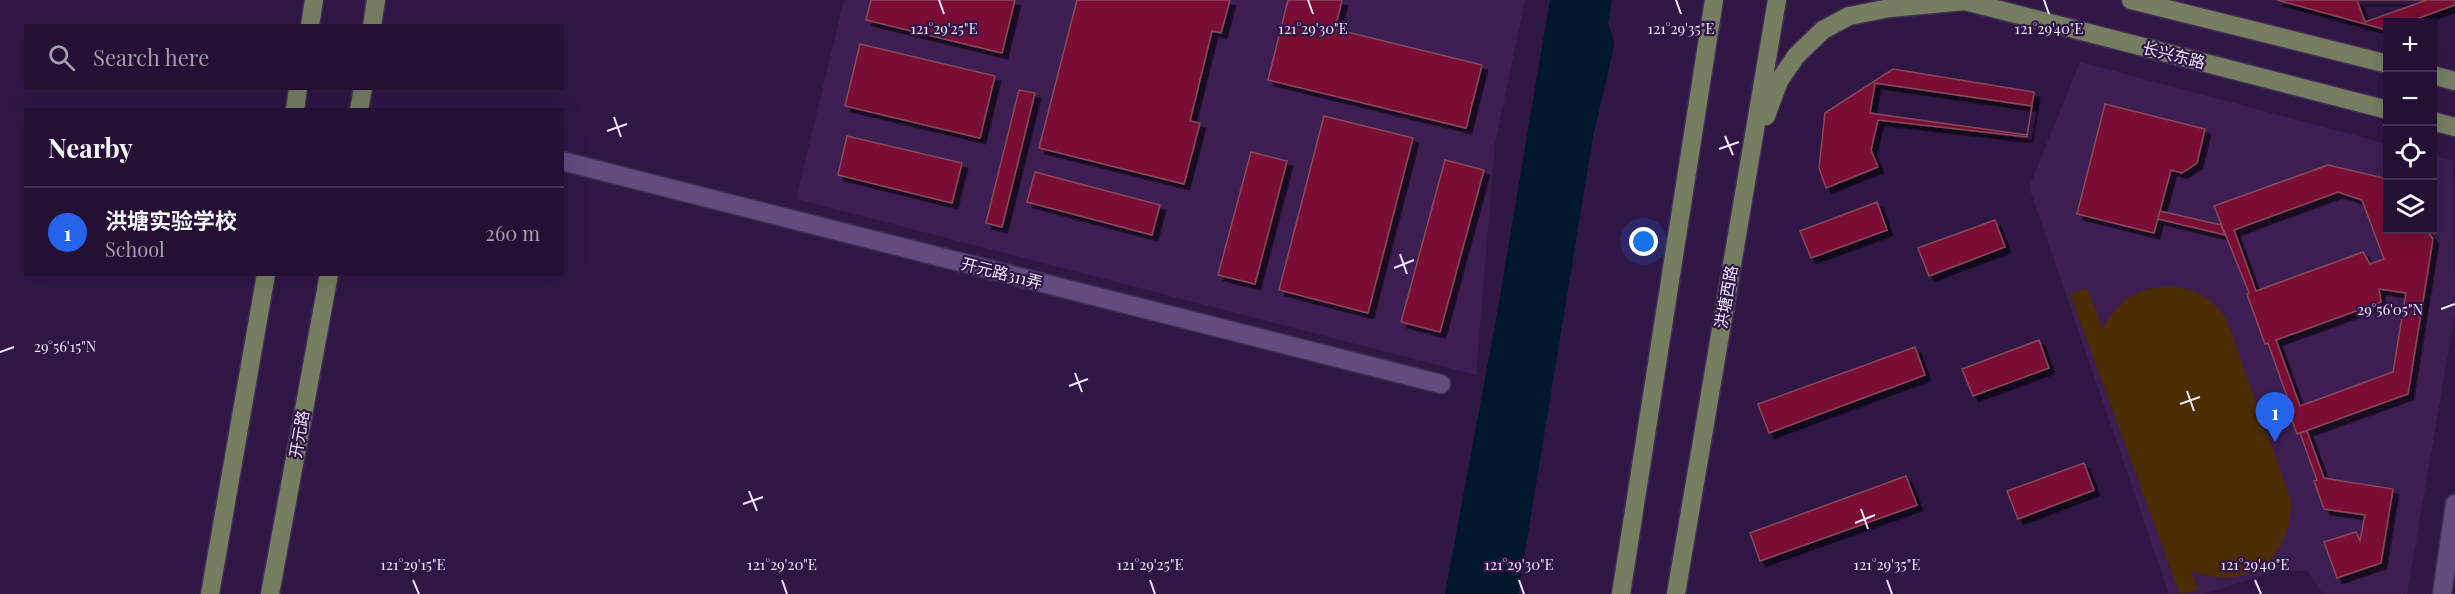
<!DOCTYPE html>
<html lang="en">
<head>
<meta charset="utf-8">
<style>
  body { margin:0; font-family:"Playfair Display","Noto Sans SC",serif; background:#2c193c; color:#f1f3f6 }
  .controls { position:absolute; right:18px; top:18px; display:grid; overflow:hidden; border-radius:0px; box-shadow:0 6px 24px #0002 }
  .controls button { width:54px; height:54px; display:grid; place-items:center; padding:0; border:0; border-bottom:2px solid #41304f; background:#241034; color:#f1f3f6; font:30px sans-serif }
  .you { position:absolute; left:1644px; top:242px; width:21px; height:21px; margin:-15px; border:4px solid #fff; border-radius:50%; background:#1a73e8; box-shadow:0 0 0 9px #1a73e833 }
  .badge { display:grid; place-items:center; width:39px; height:39px; border-radius:50%; background:#2563eb; color:#fff; font-size:20px; font-weight:700 }
  .pin { position:absolute; translate:-50% -50px; filter:drop-shadow(0 2px 3px #0008) }
  .pin::after { content:''; position:absolute; top:32px; width:21px; height:18px; background:inherit; clip-path:polygon(0 0,100% 0,50% 100%) }
  .list { margin:0; padding:0; list-style:none }
  h2 { display:flex; justify-content:space-between; align-items:center; height:78px; margin:0; padding:0 24px; font-size:26px }
  h2 small { font-size:20px; font-weight:400; color:#a39dac }
  .list li { display:grid; grid-template-columns:39px 1fr auto; gap:18px; align-items:center; box-sizing:border-box; height:90px; padding:0 24px; border-top:2px solid #41304f }
  .list b { display:block; font-size:22px; white-space:nowrap }
  .list p { margin:0; font-size:20px; white-space:nowrap; color:#a39dac }
  .list em { font-size:20px; font-style:normal; color:#a39dac }
  .icon { flex:none; width:33px; height:33px; fill:none; stroke:currentColor; stroke-width:2; stroke-linecap:round; stroke-linejoin:round }
  .map { position:relative; flex:none; width:2455px; height:594px; overflow:hidden }
  .search { position:absolute; background:#241034; box-shadow:0 6px 24px #0002; left:24px; top:24px; width:540px; height:66px; display:flex; align-items:center; gap:15px; box-sizing:border-box; padding:0 21px; border-radius:0px; color:#a39dac; font-size:22px }
  .panel { position:absolute; background:#241034; box-shadow:0 6px 24px #0002; left:24px; top:108px; width:540px; height:168px; border-radius:0px }
  .map>svg:first-child { display:block }
</style>
</head>
<body>
<div class="map">
<svg width="2455" height="594" viewBox="0 0 2455 594">
  <defs>
    <filter id="shadow"><feDropShadow dx="5.5" dy="5.5" stdDeviation="0" flood-color="#0009"/></filter>
  </defs>
  <rect width="100%" height="100%" fill="#301645"/>
  <!-- built -->
  <path fill="#3c1e53" d="M844,0H1525L1495,144L1476,375L796,199Z
    M2080,62L2387,144L2388,230H2432L2433,155L2453,161L2455,313L2407,594H2323L2307,571H2277L2204,594H2169L2029,187Z"/>
  <!-- green -->
  <path fill="#4c2c03" d="M2171,286C2196,289 2211,298 2226,318L2291,500C2293,560 2246,592 2191,571L2198,590L2180,594L2070,294L2087,288L2103,329C2118,299 2137,288 2171,286Z"/>
  <!-- water -->
  <path fill="#00172d" d="M1550,0H1612L1608,23L1614,41L1613,51L1593,137L1518,594H1445L1497,314Z"/>
  <!-- building -->
  <path fill="#7a0f36" stroke="#864856" stroke-width="1.5" fill-rule="evenodd" filter="url(#shadow)" d="M871,0H1015L1002,53L866,20Z
    M1077,0H1230L1221,33L1212,31L1190,121L1200,123L1184,184L1039,148Z
    M1288,0H1342L1335,29L1482,65L1466,128L1268,80Z
    M2277,0H2455V5L2408,22H2388L2387,30Z
    M2357,0H2427L2365,22Z
    M860,44L995,76L980,138L845,106Z
    M1893,69L2034,92L2027,137L1878,120L1871,150L1878,167L1826,188L1819,168L1825,113Z
    M1875,83L2032,106L2027,135L1870,113Z
    M1019,90L1035,93L1002,227L986,223Z
    M2105,104L2205,129L2197,163L2182,173L2171,170L2154,233L2077,214Z
    M1324,116L1413,138L1368,313L1279,290Z
    M847,136L962,163L952,203L838,175Z
    M1251,152L1287,161L1255,284L1218,275Z
    M1445,160L1484,170L1440,332L1401,322Z
    M2328,165L2388,179V230H2427L2433,239L2408,394L2297,434L2286,403L2289,402L2268,343L2265,344L2247,294L2249,293L2214,206ZM2338,192L2362,200L2384,259L2370,264L2363,252L2256,291L2234,230ZM2379,289L2406,293L2393,372L2300,406L2276,340L2381,302Z
    M1035,172L1160,205L1152,235L1027,202Z
    M1877,202L1887,230L1811,258L1800,231Z
    M2160,211L2221,225L2225,235L2158,219Z
    M1995,220L2005,247L1929,276L1918,248Z
    M2039,340L2049,368L1973,396L1962,369Z
    M1915,347L1925,375L1769,433L1758,404Z
    M2307,431L2324,478L2393,489L2381,563L2337,578L2324,542L2356,532L2360,541L2365,515L2324,509L2314,481L2317,480L2300,433Z
    M2084,463L2094,490L2018,519L2007,491Z
    M1906,476L1917,505L1760,561L1750,533Z"/>
  <g fill="none" stroke-linecap="round" stroke-linejoin="round">
    <!-- minor casing -->
    <g stroke="#432e54" stroke-width="21">
      <path id="minor" d="M562,161L1441,384
        M2442,594L2455,504"/>
    </g>
    <!-- major casing -->
    <g stroke="#432e54" stroke-width="21">
      <path id="major" d="M1961,0L2388,110
        M2131,0L2388,64
        M310,26L314,0
        M372,26L376,0
        M2432,75L2455,81
        M295,110L298,88
        M359,110L363,88
        M1766,116L1779,81L1796,56L1823,30L1849,16L1890,8L1965,1
        M2432,121L2455,127
        M210,594L266,274
        M270,594L329,274
        M1621,594L1714,0
        M1676,594L1777,0"/>
    </g>
    <!-- minor -->
    <use href="#minor" stroke="#644a7e" stroke-width="18"/>
    <!-- major -->
    <use href="#major" stroke="#767e62" stroke-width="18"/>
  </g>
  <!-- ticks -->
  <path fill="none" stroke="#efe4fc" stroke-width="2" d="M939,0L944,14M1308,0L1313,14M1676,0L1681,14M2044,0L2049,14M614,117L621,137M607,131L627,124M1725,136L1733,155M1719,149L1739,142M1400,254L1407,274M1394,268L1414,260M2441,309L2455,304M0,352L14,347M1075,373L1082,392M1069,386L1088,379M2187,391L2194,411M2180,404L2200,397M749,491L757,511M743,504L763,497M1861,509L1868,529M1855,523L1875,515M413,580L419,594M782,580L787,594M1150,580L1155,594M1519,580L1524,594M1887,580L1892,594M2255,580L2261,594"/>
  <g text-anchor="middle" stroke-width="4.5" stroke-linejoin="round" paint-order="stroke">
    <!-- street labels -->
    <g font-size="16" fill="#efe4fc" stroke="#301645">
      <text transform="translate(2174 55) rotate(14)" y="6">长兴东路</text>
      <text transform="translate(1002 273) rotate(14)" y="6">开元路311弄</text>
      <text transform="translate(1726 297) rotate(-80)" y="6">洪塘西路</text>
      <text transform="translate(299 434) rotate(-80)" y="6">开元路</text>
    </g>
  </g>
  <g font-size="15" text-anchor="middle" fill="#efe4fc" stroke="#301645" stroke-width="4.5" stroke-linejoin="round" paint-order="stroke">
    <text x="944" y="34">121°29'25"E</text>
    <text x="1313" y="34">121°29'30"E</text>
    <text x="1681" y="34">121°29'35"E</text>
    <text x="2049" y="34">121°29'40"E</text>
    <text x="2390" y="315">29°56'05"N</text>
    <text x="65" y="352">29°56'15"N</text>
    <text x="413" y="570">121°29'15"E</text>
    <text x="782" y="570">121°29'20"E</text>
    <text x="1150" y="570">121°29'25"E</text>
    <text x="1519" y="570">121°29'30"E</text>
    <text x="1887" y="570">121°29'35"E</text>
    <text x="2255" y="570">121°29'40"E</text>
  </g>
</svg>
<div class="controls">
<button>+</button>
<button>−</button>
<button><svg class="icon" aria-label="locate" viewBox="0 0 24 24"><circle cx="12" cy="12" r="6"/><path d="M12 2v4M12 18v4M2 12h4M18 12h4"/></svg></button>
<button><svg class="icon" aria-label="layers" viewBox="0 0 24 24"><path d="M12 4l9 5-9 5-9-5zM3 14l9 5 9-5"/></svg></button>
</div>
<div class="you"></div>
<div class="pin badge" style="left:2275px;top:442px">1</div>
<div class="search"><svg class="icon" aria-label="search" viewBox="0 0 24 24"><circle cx="10" cy="10" r="6"/><path d="M15 15l6 6"/></svg>Search here</div>
<section class="panel">
<h2>Nearby<small></small></h2>
<ul class="list">
<li><span class="badge">1</span><div><b>洪塘实验学校</b><p>School</p></div><em>260 m</em></li>
</ul>
</section>
</div>
</body>
</html>
